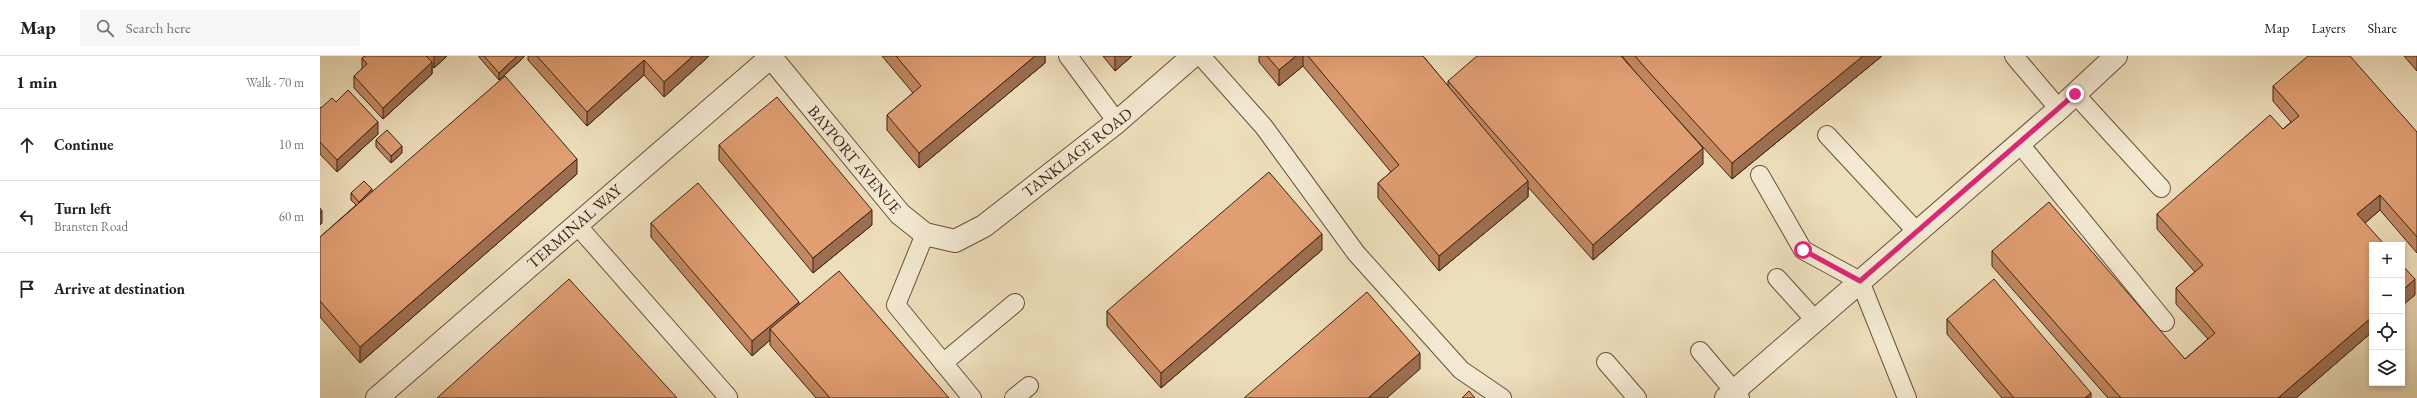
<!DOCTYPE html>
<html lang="en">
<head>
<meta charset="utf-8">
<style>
  body { margin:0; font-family:"EB Garamond",serif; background:#f6f6f6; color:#222 }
  .controls { position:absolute; right:12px; bottom:12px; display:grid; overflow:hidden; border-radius:0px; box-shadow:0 2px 6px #0003 }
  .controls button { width:36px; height:36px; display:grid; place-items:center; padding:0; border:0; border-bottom:1px solid #e0e0e0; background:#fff; color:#222; font:20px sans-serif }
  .stop { position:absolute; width:12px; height:12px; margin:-9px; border:3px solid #db2777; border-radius:50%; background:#fff }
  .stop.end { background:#db2777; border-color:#fff; box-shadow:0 1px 4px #0008 }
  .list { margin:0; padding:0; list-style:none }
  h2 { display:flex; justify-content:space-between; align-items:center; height:52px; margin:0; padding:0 16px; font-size:17px }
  h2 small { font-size:13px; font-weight:400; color:#767676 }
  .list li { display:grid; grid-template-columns:26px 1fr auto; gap:12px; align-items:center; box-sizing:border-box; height:72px; padding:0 16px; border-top:1px solid #e0e0e0 }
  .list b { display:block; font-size:15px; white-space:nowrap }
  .list p { margin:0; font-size:13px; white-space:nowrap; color:#767676 }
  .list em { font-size:13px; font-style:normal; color:#767676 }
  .icon { flex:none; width:22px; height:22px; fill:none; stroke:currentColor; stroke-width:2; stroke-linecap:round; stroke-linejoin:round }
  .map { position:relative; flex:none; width:2097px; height:342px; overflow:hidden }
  header { display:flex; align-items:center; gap:24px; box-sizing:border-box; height:56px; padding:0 20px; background:#fff; border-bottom:1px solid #e0e0e0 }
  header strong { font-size:19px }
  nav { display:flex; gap:22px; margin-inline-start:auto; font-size:14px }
  .search { width:280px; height:36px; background:#f6f6f6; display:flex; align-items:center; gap:10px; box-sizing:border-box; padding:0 14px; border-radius:0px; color:#767676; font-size:15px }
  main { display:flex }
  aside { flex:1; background:#fff }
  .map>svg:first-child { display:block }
</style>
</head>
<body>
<header>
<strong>Map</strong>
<div class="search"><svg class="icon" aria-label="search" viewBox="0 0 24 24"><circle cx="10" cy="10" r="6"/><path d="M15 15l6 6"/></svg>Search here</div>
<nav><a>Map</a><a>Layers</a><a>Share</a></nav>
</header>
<main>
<aside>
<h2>1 min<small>Walk · 70 m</small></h2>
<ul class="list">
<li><svg class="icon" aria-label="ahead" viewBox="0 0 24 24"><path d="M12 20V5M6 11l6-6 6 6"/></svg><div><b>Continue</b></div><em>10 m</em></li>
<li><svg class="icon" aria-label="left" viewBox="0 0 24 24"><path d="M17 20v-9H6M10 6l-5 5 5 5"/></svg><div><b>Turn left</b><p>Bransten Road</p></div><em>60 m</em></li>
<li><svg class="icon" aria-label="arrive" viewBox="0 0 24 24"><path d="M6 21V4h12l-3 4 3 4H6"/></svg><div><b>Arrive at destination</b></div></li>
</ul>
</aside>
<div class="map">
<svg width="2097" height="342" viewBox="0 0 2097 342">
  <rect width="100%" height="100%" fill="#eedfbc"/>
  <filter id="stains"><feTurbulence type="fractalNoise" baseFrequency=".005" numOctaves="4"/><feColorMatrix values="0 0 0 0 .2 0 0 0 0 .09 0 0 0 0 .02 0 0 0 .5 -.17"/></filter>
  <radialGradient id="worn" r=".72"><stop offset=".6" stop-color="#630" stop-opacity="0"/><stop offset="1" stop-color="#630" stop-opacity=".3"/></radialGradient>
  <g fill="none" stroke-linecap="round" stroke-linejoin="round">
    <!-- service casing -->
    <g stroke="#69503c" stroke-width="20">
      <path id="service" d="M748,0L797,66
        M881,0L944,71L1036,197L1141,314L1182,342
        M1694,0L1739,53
        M1755,38L1841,132
        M1507,79L1597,176
        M1699,87L1845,266
        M1440,119L1483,194L1540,225L1587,342
        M256,168L408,341
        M605,178L576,249L652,342
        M1457,222L1495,264
        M1380,295L1420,342
        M1286,306L1317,342
        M623,307L695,247
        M694,342L709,330"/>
    </g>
    <!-- minor casing -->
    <g stroke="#69503c" stroke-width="24">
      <path id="minor" d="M450,0L580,158L605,178L635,185L664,170L797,66L873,0
        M57,342L452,0
        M1406,342L1739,53L1796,0"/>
    </g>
    <!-- service -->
    <use href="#service" stroke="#f4ead3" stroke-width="18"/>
    <!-- minor -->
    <use href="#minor" stroke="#f4ead3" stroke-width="22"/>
  </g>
  <!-- wall -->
  <path fill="#c18862" stroke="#3d2012" d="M45,0H127L114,12L112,10V18L63,63L34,32V20L42,13V2Z
    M159,0H204V1L179,24L159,1Z
    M208,0H389L344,41L324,19L267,70L208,4Z
    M562,0H725V7L599,112L567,74V59L593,37Z
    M783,0H812L795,15Z
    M939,0H1103L1128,30V25L1326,29L1302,0H1562L1412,123L1330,33L1383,108L1273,204L1208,131V141L1119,215L1058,142V127L1071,116L983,10L959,30L939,6Z
    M2084,0H2097V15Z
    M1953,30L2097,76V197L2060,154L2045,167L2052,189V276L1976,342H1788L1672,210V195L1865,303L1888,283L1856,248V232L1875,216L1837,173V158L1963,73L1971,66L1953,45Z
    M16,46L58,78L17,116L0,98V51L1,52Z
    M56,84L82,97L71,107L56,91Z
    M399,89L552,169L493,217L399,104Z
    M257,118L40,307L0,261V181L36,149L31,144V137L52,136Z
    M331,167L479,249L629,342H496L450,289V284L432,300L331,181Z
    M1002,194L841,332L787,270V255Z
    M1627,263L1771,342H1682L1627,278Z"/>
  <!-- shaded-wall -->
  <path fill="#9d6f50" stroke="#3d2012" d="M114,0H127L114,12Z
    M197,0H204V1L179,24V17Z
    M373,0H389L344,41V26Z
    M715,0H725V7L599,112V97Z
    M795,0H812L795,15Z
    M976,0H983V10L959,30V14Z
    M1543,0H1562L1412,123V107Z
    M324,4V19L267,70V56Z
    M112,6V18L63,63V52Z
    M58,66V78L17,116V104Z
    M82,90V97L71,107V100Z
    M1383,92V108L1273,204V189Z
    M257,103V118L40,307V291Z
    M1208,125V141L1119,215V200Z
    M52,133V140L39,153V146Z
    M2060,139V154L2037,174V158Z
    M552,154V169L493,217V202Z
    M2,155V167L0,169V157Z
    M1002,178V194L841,332V317Z
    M2095,223V239L2082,250V235Z
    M479,246V260L450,273V284L432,300V285Z
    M2052,261V276L1976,342H1958Z
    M1100,297V313L1067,342H1048Z
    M1771,337V342H1765Z"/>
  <!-- building -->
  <path fill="#e09e72" stroke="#3d2012" d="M45,0H106L112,6L63,52L34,20L47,8L42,2Z
    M164,0H197L179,17Z
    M217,0H373L344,26L324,4L267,56Z
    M576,0H715L599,97L567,59L601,30Z
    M947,0H976L959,14Z
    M988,0H1103L1208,125L1119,200L1058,127L1079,109Z
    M1157,0H1301L1383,92L1273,189L1128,25Z
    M1315,0H1543L1412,107L1328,15Z
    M1988,0H2030L2097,76V181L2060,139L2037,158L2065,189H2052V261L1958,342H1801L1672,195L1729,146L1865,303L1895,277L1856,232L1883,209L1837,158L1950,59L1963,73L1979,60L1953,30Z
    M185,20L257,103L40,291L0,245V181Z
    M28,34L58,66L17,104L0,86V51L1,52L12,42L16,46Z
    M457,41L552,154L493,202L399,89Z
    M67,74L82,90L71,100L56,84Z
    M949,116L1002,178L841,317L787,255Z
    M44,125L52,133L39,146L31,137Z
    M378,127L479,246L432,285L331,167Z
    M0,152L2,155L0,157Z
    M2082,209L2095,223L2082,235Z
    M519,215L629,342H510L450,273Z
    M249,223L357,342H117Z
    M1674,223L1771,337L1765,342H1694L1627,263Z
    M1047,236L1100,297L1048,342H924Z
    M1149,335L1155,342H1142Z"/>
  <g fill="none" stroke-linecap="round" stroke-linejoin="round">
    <!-- route -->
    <path stroke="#db2777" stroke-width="5" d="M1483,194L1540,225L1755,38"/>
  </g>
  <g text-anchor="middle" stroke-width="3" stroke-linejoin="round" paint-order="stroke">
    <!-- street labels -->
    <g font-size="16" fill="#3d2012" stroke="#f4ead3">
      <text transform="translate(757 96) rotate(-38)" y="6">TANKLAGE ROAD</text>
      <text transform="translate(535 103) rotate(50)" y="6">BAYPORT AVENUE</text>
      <text transform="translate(254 170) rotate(-41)" y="6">TERMINAL WAY</text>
    </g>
  </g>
  <rect width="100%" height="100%" filter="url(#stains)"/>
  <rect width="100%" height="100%" fill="url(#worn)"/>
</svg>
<div class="controls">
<button>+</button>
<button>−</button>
<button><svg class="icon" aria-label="locate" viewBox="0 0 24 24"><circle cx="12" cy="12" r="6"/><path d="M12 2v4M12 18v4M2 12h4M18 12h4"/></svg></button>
<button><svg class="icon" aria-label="layers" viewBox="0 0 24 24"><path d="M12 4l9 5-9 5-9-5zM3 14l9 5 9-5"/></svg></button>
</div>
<div class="stop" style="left:1483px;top:194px"></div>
<div class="stop end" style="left:1755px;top:38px"></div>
</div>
</main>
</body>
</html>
